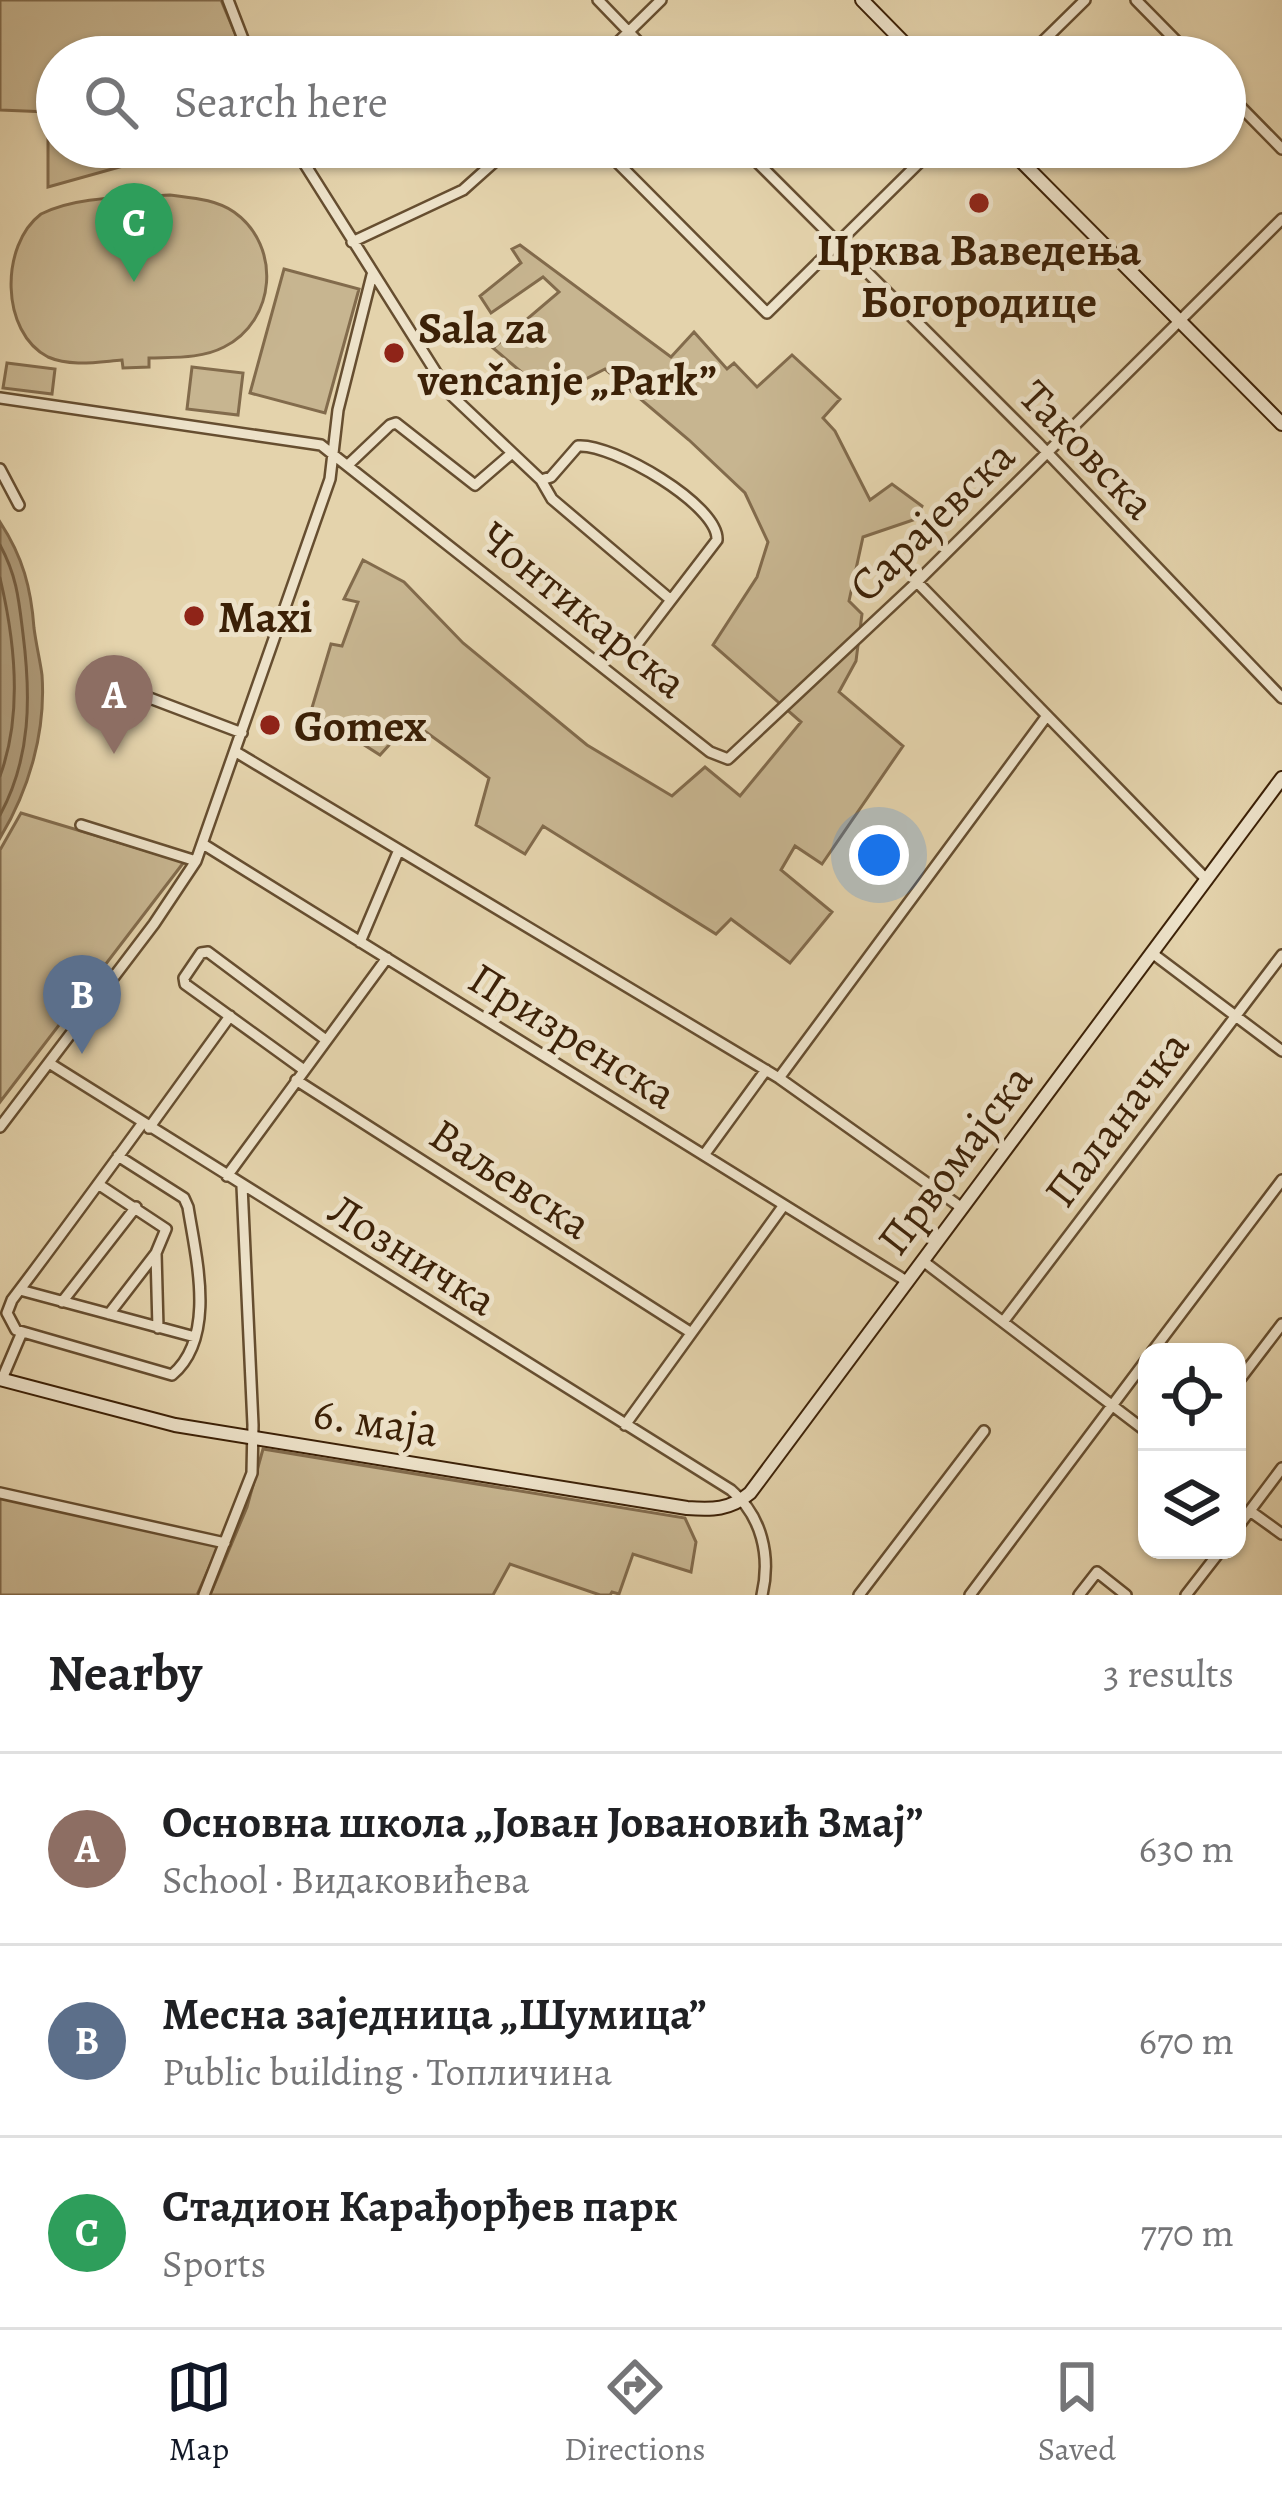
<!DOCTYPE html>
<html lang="en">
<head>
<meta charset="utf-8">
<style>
  body { margin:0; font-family:Alegreya,serif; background:#f2f2f2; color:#202124 }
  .controls { position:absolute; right:36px; bottom:36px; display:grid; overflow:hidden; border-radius:24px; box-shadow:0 3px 9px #0004 }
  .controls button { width:108px; height:108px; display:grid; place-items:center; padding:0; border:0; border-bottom:3px solid #e0e0e0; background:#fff; color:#202124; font:60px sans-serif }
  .you { position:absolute; left:879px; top:855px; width:42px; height:42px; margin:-30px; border:9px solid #fff; border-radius:50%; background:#1a73e8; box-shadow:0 0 0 18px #1a73e833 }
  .badge { display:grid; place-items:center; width:78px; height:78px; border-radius:50%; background:#111827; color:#fff; font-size:39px; font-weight:700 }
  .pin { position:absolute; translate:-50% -99px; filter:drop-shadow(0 3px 6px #0008) }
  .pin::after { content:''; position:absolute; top:63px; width:42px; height:36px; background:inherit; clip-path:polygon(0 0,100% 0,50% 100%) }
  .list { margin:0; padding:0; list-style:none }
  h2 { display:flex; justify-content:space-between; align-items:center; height:156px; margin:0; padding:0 48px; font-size:51px }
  h2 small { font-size:39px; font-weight:400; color:#757577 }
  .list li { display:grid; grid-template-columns:78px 1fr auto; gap:36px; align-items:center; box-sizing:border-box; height:192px; padding:0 48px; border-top:3px solid #e0e0e0 }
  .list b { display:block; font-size:45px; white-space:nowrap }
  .list p { margin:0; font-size:39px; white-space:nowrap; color:#757577 }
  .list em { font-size:39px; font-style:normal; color:#757577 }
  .icon { flex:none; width:66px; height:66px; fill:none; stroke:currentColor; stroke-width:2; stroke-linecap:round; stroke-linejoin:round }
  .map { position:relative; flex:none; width:1282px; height:1595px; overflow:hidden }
  .search { position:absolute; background:#fff; box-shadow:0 3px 9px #0004; left:36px; right:36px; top:36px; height:132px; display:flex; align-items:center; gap:30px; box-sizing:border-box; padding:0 42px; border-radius:66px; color:#757577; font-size:45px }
  .sheet { height:732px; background:#fff }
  nav { display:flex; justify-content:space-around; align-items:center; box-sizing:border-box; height:168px; border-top:3px solid #e0e0e0; background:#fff; font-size:33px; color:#757577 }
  nav a { display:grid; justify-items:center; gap:6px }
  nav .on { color:#111827 }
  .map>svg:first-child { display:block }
</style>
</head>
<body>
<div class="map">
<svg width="1282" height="1595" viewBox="0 0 1282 1595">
  <rect width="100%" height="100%" fill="#e4d3ac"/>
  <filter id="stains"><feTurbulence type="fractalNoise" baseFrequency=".00167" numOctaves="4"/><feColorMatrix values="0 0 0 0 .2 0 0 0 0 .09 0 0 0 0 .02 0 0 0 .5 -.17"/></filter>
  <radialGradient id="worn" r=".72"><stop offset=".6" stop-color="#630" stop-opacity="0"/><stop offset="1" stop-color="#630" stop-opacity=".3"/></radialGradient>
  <!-- green -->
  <path fill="#c7b590" stroke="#826b4c" stroke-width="3" d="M0,0H221L245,57H57V147H191L48,187V112L0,110Z
    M170,195C192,198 215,199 234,212C282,246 276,321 224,347C201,359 174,357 149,358V367L123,368L122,360C97,362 71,367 48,357C0,332 0,245 41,214C78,195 130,198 170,195Z
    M520,245L671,357L694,332L727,369L734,363L757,387L792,355L840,399L823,418L835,431L870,500L892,484L922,506L916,519L863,537L849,601L862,614L856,661L839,692L903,746L822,864L795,846L781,870L832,912L790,963L731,919L716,934L543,826L525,854L476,825L489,778L411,721L380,755L311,711L331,644L342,646L358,602L344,599L363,560L404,582L463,643L587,745L672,796L705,767L740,796L801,722L713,645L757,577L768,542L745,493L689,440L605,369L551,397L493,348L559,292L543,277L491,313L480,296L521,263L512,249Z
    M284,269L359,289L325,413L250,393Z
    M7,363L55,369L52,394L3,388Z
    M192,367L243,373L238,415L187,409Z
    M21,813L184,862L0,1102V850Z
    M263,1449L685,1518L696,1542L691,1572L633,1554L619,1594L612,1592L610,1595H600L510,1564L493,1595H210L247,1507Z
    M0,1496L219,1545L197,1595H0Z"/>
  <!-- water -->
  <path fill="#ab9674" stroke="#7f6748" stroke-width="3" d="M0,522C23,557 31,588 34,628C36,644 40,660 42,675C46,732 29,790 0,838Z"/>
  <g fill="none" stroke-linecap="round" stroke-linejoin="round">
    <!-- shore -->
    <path stroke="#745c3e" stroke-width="3" d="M0,545C17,576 19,601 23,634C31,697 31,758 0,815
      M0,578C15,641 23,714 0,776"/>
    <!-- street casing -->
    <g stroke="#664e30" stroke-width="14">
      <path id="street" d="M228,0L250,57
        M598,0L653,57
        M1136,0L1192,57
        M603,57L661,0
        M1027,57L1085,0
        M1225,91L1282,149
        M294,147L449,393L541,480L552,499L671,600L717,540C719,505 612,443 578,446L551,477L541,480
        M602,147L767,313L935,147
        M742,147L1040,445L1282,698
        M352,242L463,190L511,147
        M0,398L321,445L710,752L728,759L917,582L1282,219
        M349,464L390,425L396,423L475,485L511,454
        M0,469L19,505
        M917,582L1207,880
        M635,647L671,600
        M89,675L242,733
        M236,752L779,1078L962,1208
        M81,825L196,861
        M203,844L908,1282
        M360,942L398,852
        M1152,953L1282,1051
        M49,1063L731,1490C762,1516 771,1556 762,1595
        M304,1070L185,984L184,978L201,953L208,952L326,1040
        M779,1078L1046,717
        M296,1080L690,1332
        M0,1127L154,924L196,861L330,479L338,410L372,275
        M149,1128L230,1016
        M704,1155L766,1070
        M118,1156L184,1198L188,1207C196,1258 217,1337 172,1375L16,1330L7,1313L12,1300C56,1242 99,1183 142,1124
        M227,1176L387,958
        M98,1184L166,1229L156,1253L109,1314
        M156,1253L158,1328
        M923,1261L1147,1432
        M20,1290L195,1337
        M62,1302L136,1207
        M1003,1322L1282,955
        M1152,1352L1282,1180
        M2,1379L22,1332
        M1237,1383L1282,1324
        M625,1425L784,1205
        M0,1493L225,1543
        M1250,1511L1282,1534
        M1237,1528L1282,1468
        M204,1595L252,1473L253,1425L242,1186
        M859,1595L984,1431
        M970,1595L1147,1359
        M1079,1595L1097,1572L1126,1595
        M1186,1595L1221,1550"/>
    </g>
    <!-- secondary casing -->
    <g stroke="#3c2107" stroke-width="16">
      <path id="secondary" d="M862,0L918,57
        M1007,147L1282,424
        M0,1379L175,1425L687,1508C712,1510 730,1510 750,1493L1282,778"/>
    </g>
    <!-- street -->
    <use href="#street" stroke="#ede2c9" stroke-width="9"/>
    <!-- secondary -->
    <use href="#secondary" stroke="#ede2c9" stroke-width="12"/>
  </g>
  <!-- markers -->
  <g fill="#8f2418" stroke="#ede2c9" stroke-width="4.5">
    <circle cx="979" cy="203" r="12"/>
    <circle cx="394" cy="353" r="12"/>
    <circle cx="194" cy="616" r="12"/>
    <circle cx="270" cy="725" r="12"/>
  </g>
  <g text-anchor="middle" stroke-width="10" stroke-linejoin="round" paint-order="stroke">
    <!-- poi labels -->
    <g font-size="45" font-weight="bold" fill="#3c2107" stroke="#ede2c9" text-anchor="start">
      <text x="979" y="265" text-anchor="middle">Црква Ваведења<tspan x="979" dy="52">Богородице</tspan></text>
      <text x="418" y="343">Sala za<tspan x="418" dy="52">venčanje „Park”</tspan></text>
      <text x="218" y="632">Maxi</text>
      <text x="294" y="741">Gomex</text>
    </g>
    <!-- street labels -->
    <g font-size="45" fill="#3c2107" stroke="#ede2c9">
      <text transform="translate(1088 449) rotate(46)" y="16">Таковска</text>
      <text transform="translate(931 520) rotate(-44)" y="16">Сарајевска</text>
      <text transform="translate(584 609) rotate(39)" y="16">Чонтикарска</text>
      <text transform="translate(573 1035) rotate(32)" y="16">Призренска</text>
      <text transform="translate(1116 1118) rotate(-53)" y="16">Паланачка</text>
      <text transform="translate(954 1159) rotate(-53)" y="16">Првомајска</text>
      <text transform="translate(511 1178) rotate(33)" y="16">Ваљевска</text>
      <text transform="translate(413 1254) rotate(32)" y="16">Лозничка</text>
      <text transform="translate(376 1421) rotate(9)" y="16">6. маја</text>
    </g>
  </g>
  <rect width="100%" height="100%" filter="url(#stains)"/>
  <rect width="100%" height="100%" fill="url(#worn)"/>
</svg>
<div class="controls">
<button><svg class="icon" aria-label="locate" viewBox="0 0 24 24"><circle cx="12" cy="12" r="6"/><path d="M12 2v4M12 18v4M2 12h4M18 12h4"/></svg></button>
<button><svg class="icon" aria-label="layers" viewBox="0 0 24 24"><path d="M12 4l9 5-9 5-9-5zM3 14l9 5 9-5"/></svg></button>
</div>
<div class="you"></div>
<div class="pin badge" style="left:114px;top:754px;background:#8d6e63">A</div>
<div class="pin badge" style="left:82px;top:1054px;background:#5c6f8a">B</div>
<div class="pin badge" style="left:134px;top:282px;background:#2e9e5b">C</div>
<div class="search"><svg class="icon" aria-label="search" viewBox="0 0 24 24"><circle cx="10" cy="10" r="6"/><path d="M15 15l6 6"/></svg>Search here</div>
</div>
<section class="sheet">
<h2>Nearby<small>3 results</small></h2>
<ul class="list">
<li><span class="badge" style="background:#8d6e63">A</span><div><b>Основна школа „Јован Јовановић Змај”</b><p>School · Видаковићева</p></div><em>630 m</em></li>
<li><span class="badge" style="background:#5c6f8a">B</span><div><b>Месна заједница „Шумица”</b><p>Public building · Топличина</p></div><em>670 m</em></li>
<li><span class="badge" style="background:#2e9e5b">C</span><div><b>Стадион Карађорђев парк</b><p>Sports</p></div><em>770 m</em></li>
</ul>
</section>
<nav>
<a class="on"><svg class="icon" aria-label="map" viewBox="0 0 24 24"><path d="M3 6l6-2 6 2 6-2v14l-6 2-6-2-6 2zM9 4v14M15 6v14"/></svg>Map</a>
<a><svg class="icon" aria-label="directions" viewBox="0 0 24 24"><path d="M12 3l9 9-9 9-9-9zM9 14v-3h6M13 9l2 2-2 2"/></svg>Directions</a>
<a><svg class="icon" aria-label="saved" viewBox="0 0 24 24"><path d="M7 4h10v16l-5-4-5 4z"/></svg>Saved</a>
</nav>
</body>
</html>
